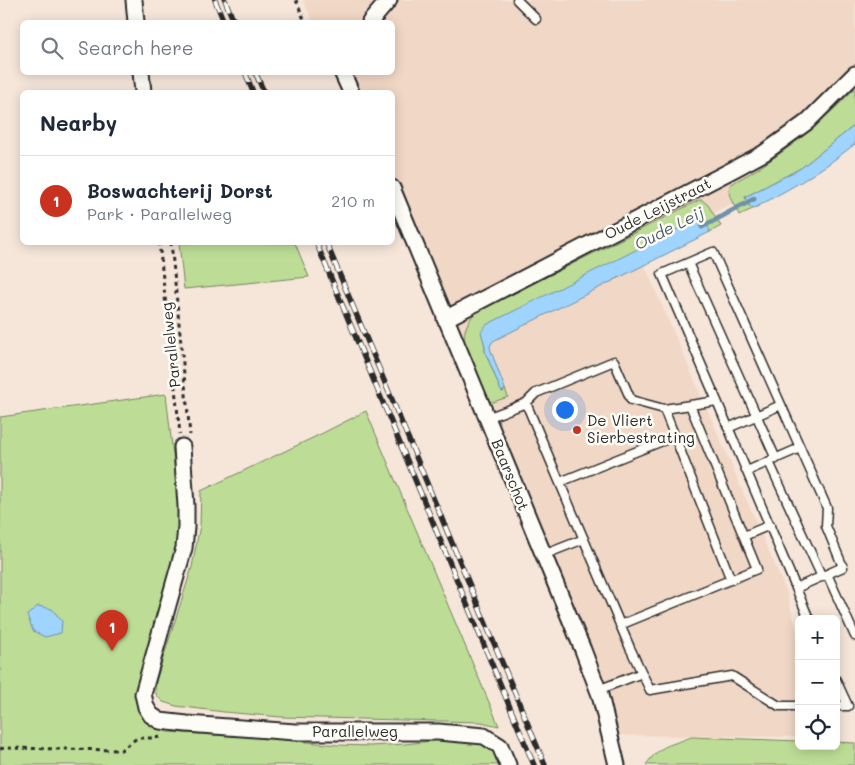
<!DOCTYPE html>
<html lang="en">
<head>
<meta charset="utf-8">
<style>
  body { margin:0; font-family:Mali,sans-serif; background:#f2f2f3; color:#1f2937 }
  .controls { position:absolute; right:15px; bottom:15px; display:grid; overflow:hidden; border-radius:8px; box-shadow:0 2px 12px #0003 }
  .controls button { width:45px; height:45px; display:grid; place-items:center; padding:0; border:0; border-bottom:1px solid #e0e1e3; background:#fff; color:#1f2937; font:25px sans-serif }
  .you { position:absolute; left:564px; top:409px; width:18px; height:18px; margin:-12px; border:4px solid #fff; border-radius:50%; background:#1a73e8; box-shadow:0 0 0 8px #1a73e833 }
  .badge { display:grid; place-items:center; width:32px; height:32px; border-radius:50%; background:#c8321e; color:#fff; font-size:16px; font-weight:700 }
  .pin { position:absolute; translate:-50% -41px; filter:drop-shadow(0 1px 2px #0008) }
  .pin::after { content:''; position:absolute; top:26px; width:18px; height:15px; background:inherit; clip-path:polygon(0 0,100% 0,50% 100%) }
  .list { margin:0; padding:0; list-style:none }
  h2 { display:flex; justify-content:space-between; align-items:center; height:65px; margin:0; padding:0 20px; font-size:21px }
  h2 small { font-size:16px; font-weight:400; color:#747a83 }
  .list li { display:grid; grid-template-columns:32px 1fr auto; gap:15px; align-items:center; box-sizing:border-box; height:90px; padding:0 20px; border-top:1px solid #e0e1e3 }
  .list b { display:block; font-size:19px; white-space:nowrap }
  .list p { margin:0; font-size:16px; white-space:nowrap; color:#747a83 }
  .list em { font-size:16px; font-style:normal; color:#747a83 }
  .icon { flex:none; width:28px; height:28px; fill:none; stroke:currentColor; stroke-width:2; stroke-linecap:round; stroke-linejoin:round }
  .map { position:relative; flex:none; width:855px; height:765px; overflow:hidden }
  .search { position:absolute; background:#fff; box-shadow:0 2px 12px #0003; left:20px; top:20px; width:375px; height:55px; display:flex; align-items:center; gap:12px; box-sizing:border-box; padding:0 18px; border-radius:8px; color:#747a83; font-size:19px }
  .panel { position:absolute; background:#fff; box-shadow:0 2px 12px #0003; left:20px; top:90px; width:375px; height:155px; border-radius:8px }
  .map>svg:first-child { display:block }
</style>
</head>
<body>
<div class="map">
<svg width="855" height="765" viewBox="0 0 855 765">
  <rect width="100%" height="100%" fill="#f6e6da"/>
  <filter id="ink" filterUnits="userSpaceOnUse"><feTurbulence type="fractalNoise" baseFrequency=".02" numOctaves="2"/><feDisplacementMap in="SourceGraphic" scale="10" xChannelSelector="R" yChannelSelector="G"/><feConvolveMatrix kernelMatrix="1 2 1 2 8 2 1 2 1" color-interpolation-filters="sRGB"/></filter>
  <g filter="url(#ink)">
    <!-- built -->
    <path fill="#f1d7c6" d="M303,0H855V125L745,197L638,250L787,593L799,640V737L599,735L594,705L588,688L393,216L392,92H342L333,73L392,72V22H313Z"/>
    <!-- green -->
    <path fill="#bddd96" stroke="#748460" d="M855,88V125L801,168L745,197L750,207L755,208L739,215C735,206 726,195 730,185C739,179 748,175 757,169C793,146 826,119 855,88Z
      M699,200H702L708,205L721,226L708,233L710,231L482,334L485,346V351L501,391L503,392L505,389L508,397L493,402L488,401L465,348C462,334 466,323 475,313Z
      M179,243H295L309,277L184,289Z
      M166,394L180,516L178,544L139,707C145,723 152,727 168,732L265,738L338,745L370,746L405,744L449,739L494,740L506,765H0V417Z
      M366,411L499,726L481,722L281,717L224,712L176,706L163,702L158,697L155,692L156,681L192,567L200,525L201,491L323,433Z
      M691,737L799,741V746H836V742L855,743V765H646C660,744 670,746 691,737Z"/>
    <!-- water -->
    <path fill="#9ed4fd" stroke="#7090a9" d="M855,125V144L830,163L801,182L755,208L750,207L745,197L801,168Z
      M702,217L704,219L710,231L708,233L493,341L490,346L491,351L505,389L502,392L501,391L485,351V346L481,332L486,325Z
      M38,606L52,609L62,621L61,633L45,637L33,631L27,615Z"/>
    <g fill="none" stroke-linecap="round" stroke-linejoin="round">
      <!-- stream -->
      <path stroke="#7090a9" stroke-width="5" d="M702,227L754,199"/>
      <!-- service casing -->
      <g stroke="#2b2b2b" stroke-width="11">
        <path id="service" d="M517,0L536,19
          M713,252L827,508L826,526L843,567L796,588L717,401L662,274Z
          M688,263L776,459
          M526,403L630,648L650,690L732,676L779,706H799
          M664,409L731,580
          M487,418L526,403L536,393L614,361L631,400L664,409L717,401
          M728,428L781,405
          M769,462L822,577
          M747,471L800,448
          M560,482L675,436
          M744,536L770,525
          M543,555L584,539
          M827,574L855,636
          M796,588L809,619
          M620,625L757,569L690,405
          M836,680L848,706H836
          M598,690L642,673"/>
      </g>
      <!-- minor casing -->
      <g stroke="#2b2b2b" stroke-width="19">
        <path id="minor" d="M134,0L136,22
          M370,22L389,0
          M141,72L143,92
          M342,72L351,92
          M392,188L583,650L600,695L617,765
          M445,319L736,168L764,153L807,122L855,74
          M182,447L186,506V527L184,548L143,694L146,707L151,715L160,721L187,724L295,732H438L484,736L500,746L508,765"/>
      </g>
      <!-- path -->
      <path stroke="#2b2b2b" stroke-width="3" stroke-dasharray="4 4" stroke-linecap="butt" d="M296,0L305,22
        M159,242L180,434
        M171,242L190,435
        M0,749L4,748L121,750L137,738H154L160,737"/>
      <!-- service -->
      <use href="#service" stroke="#fdfcf7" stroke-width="8"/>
      <!-- minor -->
      <use href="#minor" stroke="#fdfcf7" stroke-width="15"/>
      <!-- rail casing -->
      <g stroke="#2b2b2b" stroke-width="5.5">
        <path id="rail" d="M215,0L224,22
          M225,0L234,22
          M245,72L253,92
          M255,72L264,92
          M316,242L534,765
          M326,242L545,765"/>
      </g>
      <!-- rail -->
      <use href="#rail" stroke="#fdfcf7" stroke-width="4" stroke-dasharray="11" stroke-linecap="butt"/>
    </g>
  </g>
  <!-- markers -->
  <circle fill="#c8321e" stroke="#fdfcf7" stroke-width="2" cx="577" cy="430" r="5"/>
  <g text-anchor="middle" stroke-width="5" stroke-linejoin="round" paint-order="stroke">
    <!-- street labels -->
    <g font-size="15" fill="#2b2b2b" stroke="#fdfcf7">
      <text transform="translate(658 209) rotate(-27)" y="5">Oude Leijstraat</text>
      <text transform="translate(171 345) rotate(-96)" y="5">Parallelweg</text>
      <text transform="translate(510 475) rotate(68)" y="5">Baarschot</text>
      <text x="355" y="737">Parallelweg</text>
    </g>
    <!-- poi labels -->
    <g font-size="15" fill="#2b2b2b" stroke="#fdfcf7" text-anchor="start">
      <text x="587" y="426">De Vliert<tspan x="587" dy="17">Sierbestrating</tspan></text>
    </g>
    <!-- water labels -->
    <g font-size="16" font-style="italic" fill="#4e5e6a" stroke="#fdfcf7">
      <text transform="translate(669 228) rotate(-27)" y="6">Oude Leij</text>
    </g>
  </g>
</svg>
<div class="controls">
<button>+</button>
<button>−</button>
<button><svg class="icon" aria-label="locate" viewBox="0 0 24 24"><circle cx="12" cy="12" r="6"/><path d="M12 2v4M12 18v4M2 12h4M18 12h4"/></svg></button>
</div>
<div class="you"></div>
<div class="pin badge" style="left:112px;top:651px">1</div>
<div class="search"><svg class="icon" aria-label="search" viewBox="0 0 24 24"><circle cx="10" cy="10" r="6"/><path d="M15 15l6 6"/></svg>Search here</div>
<section class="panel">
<h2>Nearby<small></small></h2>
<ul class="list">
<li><span class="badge">1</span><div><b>Boswachterij Dorst</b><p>Park · Parallelweg</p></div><em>210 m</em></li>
</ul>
</section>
</div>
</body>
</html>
